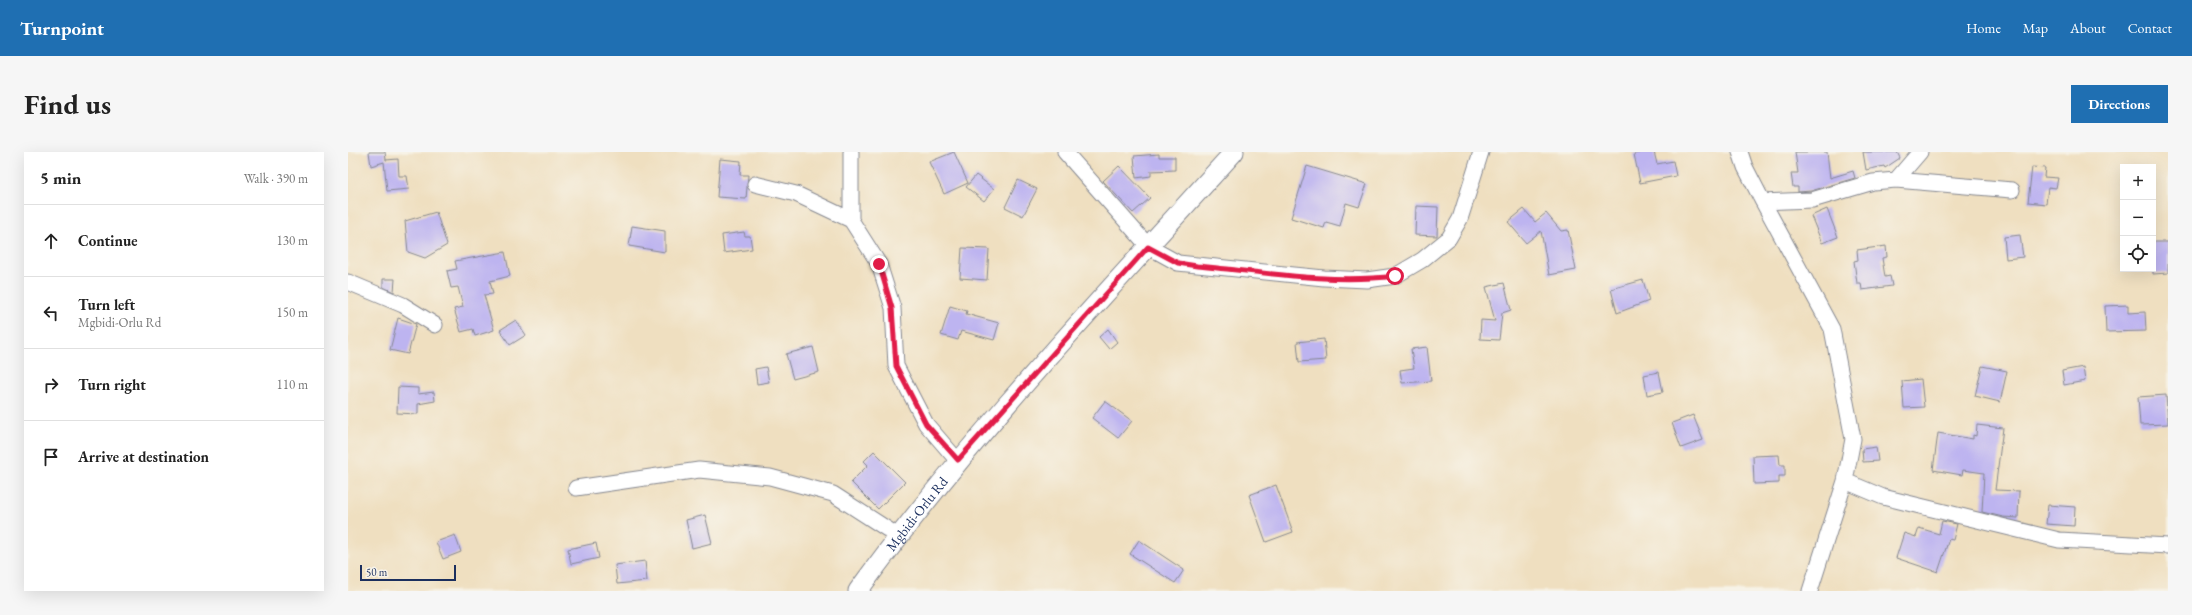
<!DOCTYPE html>
<html lang="en">
<head>
<meta charset="utf-8">
<style>
  body { margin:0; font-family:"EB Garamond",serif; background:#f6f6f6; color:#222 }
  .controls { position:absolute; right:12px; top:12px; display:grid; overflow:hidden; border-radius:0px; box-shadow:0 4px 16px #0002 }
  .controls button { width:36px; height:36px; display:grid; place-items:center; padding:0; border:0; border-bottom:1px solid #e0e0e0; background:#fff; color:#222; font:20px sans-serif }
  .scale { position:absolute; left:12px; bottom:10px; width:96px; box-sizing:border-box; padding-left:4px; border:2px solid #1b2f5e; border-top:0; font-size:11px; line-height:14px; white-space:nowrap; color:#1b2f5e; -webkit-text-stroke:3px #f7f3e8; paint-order:stroke }
  .stop { position:absolute; width:12px; height:12px; margin:-9px; border:3px solid #e11d48; border-radius:50%; background:#fff }
  .stop.end { background:#e11d48; border-color:#fff; box-shadow:0 1px 4px #0008 }
  .list { margin:0; padding:0; list-style:none }
  h2 { display:flex; justify-content:space-between; align-items:center; height:52px; margin:0; padding:0 16px; font-size:17px }
  h2 small { font-size:13px; font-weight:400; color:#767676 }
  .list li { display:grid; grid-template-columns:26px 1fr auto; gap:12px; align-items:center; box-sizing:border-box; height:72px; padding:0 16px; border-top:1px solid #e0e0e0 }
  .list b { display:block; font-size:15px; white-space:nowrap }
  .list p { margin:0; font-size:13px; white-space:nowrap; color:#767676 }
  .list em { font-size:13px; font-style:normal; color:#767676 }
  .icon { flex:none; width:22px; height:22px; fill:none; stroke:currentColor; stroke-width:2; stroke-linecap:round; stroke-linejoin:round }
  .map { position:relative; flex:none; width:1820px; height:439px; overflow:hidden; border-radius:0px }
  header { display:flex; align-items:center; gap:24px; box-sizing:border-box; height:56px; padding:0 20px; background:#1f6fb2; color:#fff }
  header strong { font-size:19px }
  nav { display:flex; gap:22px; margin-inline-start:auto; font-size:14px }
  .intro { display:flex; align-items:center; justify-content:space-between; box-sizing:border-box; height:96px; padding:0 24px }
  h1 { margin:0; font-size:28px }
  .button { padding:10px 18px; border-radius:0px; background:#1f6fb2; color:#fff; font-size:14px; font-weight:700 }
  main { display:flex; gap:24px; padding:0 24px }
  aside { flex:1; background:#fff; border-radius:0px; box-shadow:0 4px 16px #0002 }
  .map>svg:first-child { display:block }
</style>
</head>
<body>
<header>
<strong>Turnpoint</strong>
<nav><a>Home</a><a>Map</a><a>About</a><a>Contact</a></nav>
</header>
<div class="intro"><h1>Find us</h1><a class="button">Directions</a></div>
<main>
<aside>
<h2>5 min<small>Walk · 390 m</small></h2>
<ul class="list">
<li><svg class="icon" aria-label="ahead" viewBox="0 0 24 24"><path d="M12 20V5M6 11l6-6 6 6"/></svg><div><b>Continue</b></div><em>130 m</em></li>
<li><svg class="icon" aria-label="left" viewBox="0 0 24 24"><path d="M17 20v-9H6M10 6l-5 5 5 5"/></svg><div><b>Turn left</b><p>Mgbidi-Orlu Rd</p></div><em>150 m</em></li>
<li><svg class="icon" aria-label="right" viewBox="0 0 24 24"><path d="M7 20v-9h11M14 6l5 5-5 5"/></svg><div><b>Turn right</b></div><em>110 m</em></li>
<li><svg class="icon" aria-label="arrive" viewBox="0 0 24 24"><path d="M6 21V4h12l-3 4 3 4H6"/></svg><div><b>Arrive at destination</b></div></li>
</ul>
</aside>
<div class="map">
<svg width="1820" height="439" viewBox="0 0 1820 439">
  <rect width="100%" height="100%" fill="#f7f3e8"/>
  <filter id="ink" filterUnits="userSpaceOnUse"><feTurbulence type="fractalNoise" baseFrequency=".025" numOctaves="2"/><feDisplacementMap in="SourceGraphic" scale="8" xChannelSelector="R" yChannelSelector="G"/><feConvolveMatrix kernelMatrix="1 2 1 2 8 2 1 2 1" color-interpolation-filters="sRGB"/></filter>
  <filter id="wash" filterUnits="userSpaceOnUse"><feTurbulence type="fractalNoise" baseFrequency=".012" numOctaves="4" result="noise"/><feDisplacementMap in="SourceGraphic" scale="16" xChannelSelector="R" yChannelSelector="G"/><feGaussianBlur stdDeviation="0.9" result="paint"/><feColorMatrix in="noise" values="0 0 0 0 0 0 0 0 0 0 0 0 0 0 0 0 0 1.4 0 .05"/><feComposite in="paint" operator="in"/></filter>
  <g filter="url(#wash)">
    <rect width="100%" height="100%" fill="#efdfc0"/>
    <g id="blocks">
      <!-- building -->
      <path fill="#bdb4f0" d="M21,0H37L38,8L50,7L51,24H59L61,37L39,39L36,10L23,14Z
        M606,0L620,31L596,42L581,10Z
        M1294,0H1306L1309,12L1325,9L1328,24L1292,31L1286,2Z
        M1447,0H1479L1482,26L1505,19L1507,26L1463,39L1450,40V35H1445L1443,21H1450Z
        M1515,0H1549L1552,6L1537,16L1536,14L1518,18Z
        M811,2V5H827V18L803,19V24L788,26L786,4Z
        M372,7L393,9L392,23H400L398,47L369,45Z
        M771,14L802,46L785,61L755,29Z
        M959,14L1019,32L1011,55L998,51L992,74L978,70L976,76L943,66Z
        M1684,15L1697,16L1696,25L1710,26L1708,36L1700,35L1698,52L1680,50Z
        M628,23L646,37L636,49L618,35Z
        M670,28L689,37L675,64L657,55Z
        M1068,54L1090,55L1089,84L1067,83Z
        M1176,57L1187,70L1198,61L1213,79L1220,78L1228,118L1201,123L1193,79L1178,91L1160,70Z
        M1479,57L1490,85L1474,91L1463,64Z
        M88,60L99,93L77,106L60,100L57,69Z
        M284,74L317,79V100L281,94Z
        M396,80L397,84H402L404,97L376,101L374,83Z
        M1672,83L1675,105L1658,107L1656,85Z
        M1805,90H1820V121L1805,122Z
        M1538,94L1539,105L1534,106L1537,125L1542,124L1544,134L1514,138L1513,131H1509L1506,109L1510,108L1509,98Z
        M614,96L641,97L639,128L612,126Z
        M157,100L162,124L142,129L145,142L136,143L146,178L127,184L125,177L113,180L106,157L115,155L110,135L103,136L99,119L109,117L107,109Z
        M35,127H47L46,140L35,135Z
        M1295,128L1301,149L1269,161L1263,137Z
        M1156,131L1163,158L1154,161L1151,188L1132,187L1133,168L1147,169L1138,135Z
        M1780,153V161L1797,160L1798,179L1758,180L1757,154Z
        M602,154L619,159L618,162L651,171L646,188L613,179L610,188L593,183Z
        M50,166L68,172L60,202L42,198Z
        M168,168L178,183L162,193L152,178Z
        M760,177L769,190L761,197L751,185Z
        M976,187L978,208L951,210L949,190Z
        M465,195L471,220L445,227L438,202Z
        M1079,195L1083,229L1054,231L1052,218L1066,216L1063,197Z
        M1634,214L1659,219L1652,250L1627,244Z
        M418,215L421,230L409,232L407,217Z
        M1735,215L1737,229L1716,233L1714,219Z
        M1311,220L1315,240L1299,243L1296,223Z
        M1573,227L1576,255L1556,256L1554,229Z
        M50,235L70,236V242L86,240L87,249L70,252V262L49,261Z
        M1818,243L1820,272L1792,273L1790,245Z
        M757,249L784,269L770,286L744,266Z
        M1345,263L1355,288L1333,296L1324,271Z
        M1629,273L1655,276L1647,338L1671,339L1670,366L1655,365L1634,360L1636,321L1615,318L1614,323L1585,318L1590,281L1625,287V283L1628,284Z
        M1528,295L1530,309L1515,310L1514,297Z
        M526,299L557,330L530,357L503,330L520,313L516,309Z
        M1431,303L1432,313H1437V324H1431V331L1406,332L1405,304Z
        M928,333L945,380L918,390L901,343Z
        M1700,353L1727,355L1726,374L1698,372Z
        M357,363L364,391L344,396L338,368Z
        M1594,369L1609,372L1605,388L1601,387L1590,420L1548,406L1556,381L1568,385L1571,376L1591,382Z
        M107,383L113,400L95,407L88,390Z
        M791,388L836,418L827,431L782,402Z
        M248,391L251,406L223,412L220,397Z
        M297,409L299,429L269,432L267,413Z"/>
    </g>
  </g>
  <g filter="url(#ink)">
    <use href="#blocks" fill-opacity="0" stroke="#85878f" stroke-width="1"/>
    <g fill="none" stroke-linecap="round" stroke-linejoin="round">
      <!-- minor casing -->
      <g stroke="#85878f" stroke-width="17">
        <path id="minor" d="M503,0V68
          M717,0L801,95L830,111L976,126L1019,128L1047,124L1074,108L1101,86L1112,67L1133,0
          M1392,0L1397,15L1415,50L1484,177L1505,287L1497,329L1462,439
          M1548,28L1572,0
          M407,32L448,42L503,68L531,112L545,156L548,214L578,272L609,308
          M1415,50L1464,48L1525,30L1548,28L1664,38
          M0,130L55,153L87,173
          M1497,329L1535,345L1711,388L1820,394
          M228,336L351,318L422,325L485,342L550,384"/>
      </g>
      <!-- major casing -->
      <g stroke="#85878f" stroke-width="21">
        <g id="major">
          <path id="s1" d="M510,439C623,283 757,143 886,0"/>
        </g>
      </g>
      <!-- minor -->
      <use href="#minor" stroke="#fff" stroke-width="15"/>
      <!-- major -->
      <use href="#major" stroke="#fff" stroke-width="19"/>
    </g>
  </g>
  <g fill="none" stroke-linecap="round" stroke-linejoin="round" filter="url(#ink)">
    <!-- route -->
    <path stroke="#e11d48" stroke-width="5" d="M531,112L544,156L548,214L578,272L610,308L800,95L830,111L849,114C914,120 982,132 1047,124"/>
  </g>
  <g text-anchor="middle" stroke-width="3" stroke-linejoin="round" paint-order="stroke">
    <!-- street labels -->
    <g font-size="14" fill="#1b2f5e" stroke="#f7f3e8">
      <text dy="5" stroke="none"><textPath href="#s1" startOffset="97">Mgbidi-Orlu Rd</textPath></text>
    </g>
  </g>
</svg>
<div class="controls">
<button>+</button>
<button>−</button>
<button><svg class="icon" aria-label="locate" viewBox="0 0 24 24"><circle cx="12" cy="12" r="6"/><path d="M12 2v4M12 18v4M2 12h4M18 12h4"/></svg></button>
</div>
<div class="scale">50 m</div>
<div class="stop" style="left:1047px;top:124px"></div>
<div class="stop end" style="left:531px;top:112px"></div>
</div>
</main>
</body>
</html>
